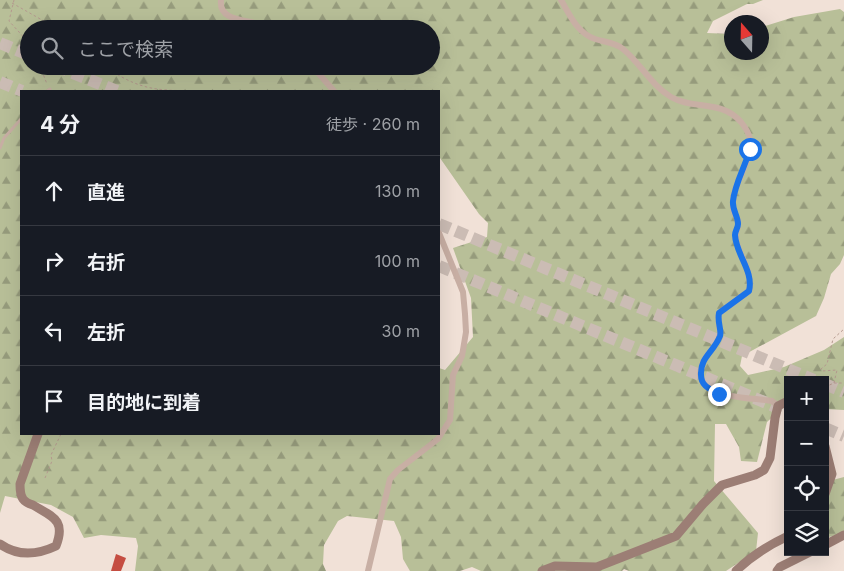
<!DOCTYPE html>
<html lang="ja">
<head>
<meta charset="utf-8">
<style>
  body { margin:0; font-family:Inter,"Noto Sans JP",sans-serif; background:#242831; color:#f1f3f6 }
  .controls { position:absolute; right:15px; bottom:15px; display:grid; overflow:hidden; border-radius:0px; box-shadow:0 5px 20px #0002 }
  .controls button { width:45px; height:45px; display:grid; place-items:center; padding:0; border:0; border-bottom:1px solid #363941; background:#171b24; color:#f1f3f6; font:25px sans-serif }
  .compass { position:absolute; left:724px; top:15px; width:45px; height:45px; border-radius:50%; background:#171b24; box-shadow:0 5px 20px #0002; rotate:340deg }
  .stop { position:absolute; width:15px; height:15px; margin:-11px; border:4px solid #1a73e8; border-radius:50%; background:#fff }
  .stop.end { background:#1a73e8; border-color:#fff; box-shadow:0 1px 5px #0008 }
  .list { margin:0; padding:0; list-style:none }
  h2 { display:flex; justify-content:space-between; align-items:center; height:65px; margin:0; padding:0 20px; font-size:21px }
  h2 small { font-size:16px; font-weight:400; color:#9ea1a6 }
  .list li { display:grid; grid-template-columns:32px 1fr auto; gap:15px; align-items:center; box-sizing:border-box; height:70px; padding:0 20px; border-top:1px solid #363941 }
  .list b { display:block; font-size:19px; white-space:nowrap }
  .list em { font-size:16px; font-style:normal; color:#9ea1a6 }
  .icon { flex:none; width:28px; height:28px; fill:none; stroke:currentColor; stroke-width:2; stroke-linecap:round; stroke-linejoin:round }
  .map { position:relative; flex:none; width:844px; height:571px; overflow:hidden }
  .search { position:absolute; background:#171b24; box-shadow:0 5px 20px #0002; left:20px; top:20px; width:420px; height:55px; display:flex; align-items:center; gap:12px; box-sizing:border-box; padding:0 18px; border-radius:28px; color:#9ea1a6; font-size:19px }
  .panel { position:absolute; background:#171b24; box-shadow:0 5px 20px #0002; left:20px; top:90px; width:420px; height:345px; border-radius:0px }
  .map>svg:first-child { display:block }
</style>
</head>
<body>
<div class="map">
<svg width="844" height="571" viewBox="0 0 844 571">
  <defs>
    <pattern id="forest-firs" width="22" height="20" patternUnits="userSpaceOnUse" patternTransform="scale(1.25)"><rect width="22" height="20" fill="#b8bf98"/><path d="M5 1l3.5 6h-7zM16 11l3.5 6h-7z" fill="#969b7c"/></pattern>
  </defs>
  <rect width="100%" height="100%" fill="#f1e1d7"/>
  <!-- forest -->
  <path fill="url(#forest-firs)" fill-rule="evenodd" d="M0,0H763L753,4H747L713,21L707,33L731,34L732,52H762V27L794,17L840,9L844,12V255L840,264L831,274L824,298L816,316L742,356L740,366L748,375L784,367L824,350L844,337V410L825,409V380H788V403L767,422L757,462L741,461L739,447L726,424H715L714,481L758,533L756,551L726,571H629L624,569L622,571H481L472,567L460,571H410L403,559L401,537L394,521L347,516L338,521L324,545L323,564L326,571H135L138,546L136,538L101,535L84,538L73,517L51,505L5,496L0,513ZM29,29H431V66H29ZM21,91H439V159L440,158L479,214L488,223L487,237L453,248L471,298L473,337L445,370L439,368V434H21Z
    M844,477V533L825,538V482Z"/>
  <!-- building -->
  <path fill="#c54d41" d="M116,554L126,558L121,571H111Z"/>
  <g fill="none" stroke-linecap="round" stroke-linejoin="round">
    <!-- highway-tunnel -->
    <path stroke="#cbbcb4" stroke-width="12" stroke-dasharray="12 6" stroke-linecap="butt" d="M0,43L29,55
      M56,66L117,91
      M0,82L22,91
      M439,224L814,380
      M439,266L788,412
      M825,384L844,392
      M825,428L844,436"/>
    <!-- path -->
    <path stroke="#b4998e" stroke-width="1" stroke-dasharray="2.5 2.5" stroke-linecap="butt" d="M14,0L9,21L29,43
      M12,3L58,29
      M40,66L47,84
      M105,66C125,81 144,89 168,90C176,91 184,90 192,91
      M834,383L837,370L822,371L821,369L827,364L833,339L844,329
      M825,387L834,383H844
      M45,478L52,461L51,455L61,434"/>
    <!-- lane -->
    <path stroke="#c8afa4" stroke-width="3" d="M47,91L50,89
      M0,148L4,138L21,119"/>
    <!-- street -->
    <path stroke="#c8afa4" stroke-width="6" d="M221,0C218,25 256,18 272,29
      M561,0C570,15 577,33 595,39C604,42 615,42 623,49C641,64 651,85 671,97C693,110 721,99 741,122C745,127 749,133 750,139C753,163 731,183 733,208C733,213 738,217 738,222C739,230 733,232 737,244C742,259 753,275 749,291L719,313C717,322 721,329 720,335C717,347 705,354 702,365C689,400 753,397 772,401L778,406
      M312,66L334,91
      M368,571L390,479L398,470L438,439L450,420L453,375L462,356L466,332L465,314L463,292L439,233"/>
    <!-- secondary -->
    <path stroke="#9c7e75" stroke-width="9" d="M825,446L832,474L825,494
      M0,544C17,556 37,555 56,546C66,520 53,517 33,505C30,504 25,502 23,499C20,495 20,489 20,484L38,434
      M825,545L844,535
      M542,571L555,566L597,567L676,536L703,504L722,485L755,475L764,470L770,458L775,418L778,406L788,401
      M736,571C751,556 769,545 788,536
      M777,571L780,567L810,552"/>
  </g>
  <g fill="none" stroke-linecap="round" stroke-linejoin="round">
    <!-- route -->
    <path stroke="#1a73e8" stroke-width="6" d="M719,394C710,389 701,386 701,375C700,357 714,352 720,336C722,330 717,323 719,313L749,291C754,271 736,255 735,235C735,231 738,228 738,224C738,216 732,210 733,201C735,183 745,167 750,149"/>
  </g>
</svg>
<div class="controls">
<button>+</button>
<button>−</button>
<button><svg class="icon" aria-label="locate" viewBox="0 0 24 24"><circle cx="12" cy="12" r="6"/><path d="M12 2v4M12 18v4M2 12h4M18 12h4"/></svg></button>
<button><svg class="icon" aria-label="layers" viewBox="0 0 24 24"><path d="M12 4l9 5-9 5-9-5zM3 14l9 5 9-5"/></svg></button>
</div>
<svg class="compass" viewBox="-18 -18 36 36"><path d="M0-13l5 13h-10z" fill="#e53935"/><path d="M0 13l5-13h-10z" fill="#9ea1a6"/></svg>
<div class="stop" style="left:750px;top:149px"></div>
<div class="stop end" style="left:719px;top:394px"></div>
<div class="search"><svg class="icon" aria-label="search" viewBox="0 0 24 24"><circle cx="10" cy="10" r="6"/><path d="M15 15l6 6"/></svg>ここで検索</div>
<section class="panel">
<h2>4 分<small>徒歩 · 260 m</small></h2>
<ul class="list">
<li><svg class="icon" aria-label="ahead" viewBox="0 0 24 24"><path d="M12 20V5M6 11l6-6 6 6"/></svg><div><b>直進</b></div><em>130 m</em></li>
<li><svg class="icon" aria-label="right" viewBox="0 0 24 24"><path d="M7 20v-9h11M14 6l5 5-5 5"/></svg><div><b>右折</b></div><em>100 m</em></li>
<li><svg class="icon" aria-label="left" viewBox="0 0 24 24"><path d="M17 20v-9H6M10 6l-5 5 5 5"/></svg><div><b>左折</b></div><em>30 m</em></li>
<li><svg class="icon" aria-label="arrive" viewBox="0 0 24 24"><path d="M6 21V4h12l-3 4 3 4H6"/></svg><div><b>目的地に到着</b></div></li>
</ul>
</section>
</div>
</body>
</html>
